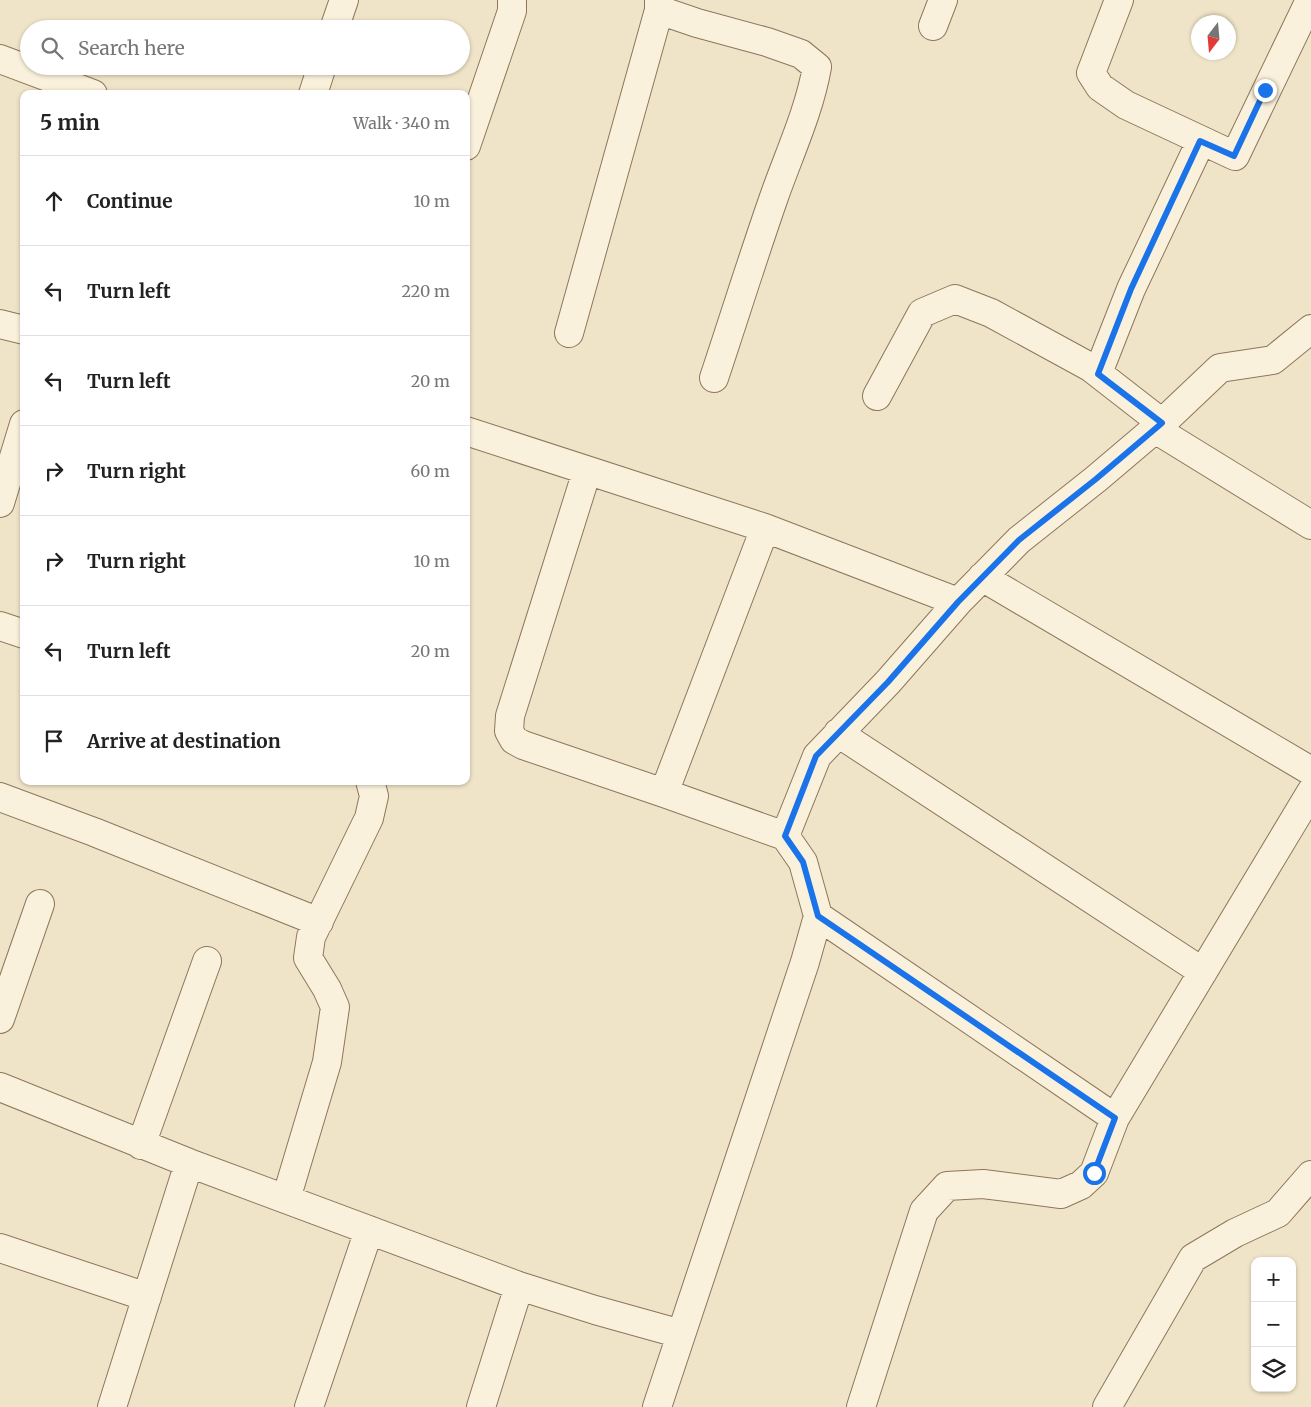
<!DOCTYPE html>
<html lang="en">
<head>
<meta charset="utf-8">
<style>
  body { margin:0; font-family:Merriweather,serif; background:#f6f6f6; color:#222 }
  .controls { position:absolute; right:15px; bottom:15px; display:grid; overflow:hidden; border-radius:10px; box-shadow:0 1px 4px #0004 }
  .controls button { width:45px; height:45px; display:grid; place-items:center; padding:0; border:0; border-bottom:1px solid #e0e0e0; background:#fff; color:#222; font:25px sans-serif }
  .compass { position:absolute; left:1191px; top:15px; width:45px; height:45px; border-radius:50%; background:#fff; box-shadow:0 1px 4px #0004; rotate:196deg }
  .stop { position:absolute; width:15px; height:15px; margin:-11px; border:4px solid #1a73e8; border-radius:50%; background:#fff }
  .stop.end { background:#1a73e8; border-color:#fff; box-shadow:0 1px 5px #0008 }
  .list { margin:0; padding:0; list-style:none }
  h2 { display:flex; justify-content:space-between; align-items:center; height:65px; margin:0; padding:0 20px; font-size:21px }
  h2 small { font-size:16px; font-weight:400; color:#767676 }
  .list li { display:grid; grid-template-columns:32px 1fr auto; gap:15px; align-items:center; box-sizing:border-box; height:90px; padding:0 20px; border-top:1px solid #e0e0e0 }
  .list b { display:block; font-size:19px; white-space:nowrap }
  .list em { font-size:16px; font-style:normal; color:#767676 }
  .icon { flex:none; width:28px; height:28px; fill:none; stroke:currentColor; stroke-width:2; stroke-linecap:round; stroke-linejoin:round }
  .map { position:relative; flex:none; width:1311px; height:1407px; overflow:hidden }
  .search { position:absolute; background:#fff; box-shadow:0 1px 4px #0004; left:20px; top:20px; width:450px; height:55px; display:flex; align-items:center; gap:12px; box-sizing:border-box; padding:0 18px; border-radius:28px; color:#767676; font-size:19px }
  .panel { position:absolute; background:#fff; box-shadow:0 1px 4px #0004; left:20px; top:90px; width:450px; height:695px; border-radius:10px }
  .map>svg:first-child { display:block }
</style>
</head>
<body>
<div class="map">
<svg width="1311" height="1407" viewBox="0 0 1311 1407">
  <rect width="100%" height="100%" fill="#f0e4c8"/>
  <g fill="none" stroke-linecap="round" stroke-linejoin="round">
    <!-- minor casing -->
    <g stroke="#8d765c" stroke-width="30">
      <path id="minor" d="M1119,0L1091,73L1100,87L1126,105L1235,156L1310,0
        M659,10L697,23L767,42L801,54L817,67C809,112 789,154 774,197C753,257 734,318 714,378
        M933,26L943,0
        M334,29L344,0
        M0,59L93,94
        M313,94L322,66
        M466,146L512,11V0
        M0,324L24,330
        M569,333L659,10V0
        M1098,373L1131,289L1201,141
        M877,396L922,313L955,299L991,313L1090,367L1162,423
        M1155,429L1311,525
        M466,431L765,528L958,602
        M587,471L510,716L509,731L514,740L523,745L664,793L785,836
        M0,503L24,424
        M982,577L1311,771
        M0,626L24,634
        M838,733L1203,972
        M664,793L765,528
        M0,797L94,832L319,922
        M818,916L1115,1118
        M0,1019L40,904
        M0,1087L189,1163L519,1286
        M141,1145L207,961
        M286,1199L327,1062L335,1007L327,989L308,958L311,937L369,818L374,796L370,781
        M0,1248L147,1297
        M112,1407L189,1163
        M309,1407L369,1230
        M481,1407L519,1286L595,1310L681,1334
        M657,1407L805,962L818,916L803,862L785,836L817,756L888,682L958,602L1019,540L1096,479L1162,423L1220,368L1273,360L1311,329
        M861,1407L924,1211L947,1186L983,1184L1061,1194L1081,1185L1094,1173L1115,1118L1311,792
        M1107,1407L1193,1258L1235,1233L1278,1213L1311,1175"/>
    </g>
    <!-- minor -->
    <use href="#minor" stroke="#faf1dc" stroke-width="28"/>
  </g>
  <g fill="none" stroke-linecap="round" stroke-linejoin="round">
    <!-- route -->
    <path stroke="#1a73e8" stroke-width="6" d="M1094,1173L1115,1118L818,916L803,862L785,836L816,756L888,682L958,602L1019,540L1096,479L1162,423L1098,374L1131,289L1200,141L1234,156L1265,90"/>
  </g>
</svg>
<div class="controls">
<button>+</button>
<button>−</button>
<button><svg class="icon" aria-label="layers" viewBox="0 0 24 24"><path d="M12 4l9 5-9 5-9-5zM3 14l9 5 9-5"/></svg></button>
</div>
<svg class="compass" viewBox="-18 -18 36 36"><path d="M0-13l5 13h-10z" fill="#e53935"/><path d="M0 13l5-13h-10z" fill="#767676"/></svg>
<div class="stop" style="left:1094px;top:1173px"></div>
<div class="stop end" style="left:1265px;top:90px"></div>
<div class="search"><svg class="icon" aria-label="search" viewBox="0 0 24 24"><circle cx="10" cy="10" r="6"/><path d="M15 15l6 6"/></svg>Search here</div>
<section class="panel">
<h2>5 min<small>Walk · 340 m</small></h2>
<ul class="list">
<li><svg class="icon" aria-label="ahead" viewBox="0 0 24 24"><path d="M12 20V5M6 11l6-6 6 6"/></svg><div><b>Continue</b></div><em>10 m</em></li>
<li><svg class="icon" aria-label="left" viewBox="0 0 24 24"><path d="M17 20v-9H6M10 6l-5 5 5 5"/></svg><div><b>Turn left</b></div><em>220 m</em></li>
<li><svg class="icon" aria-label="left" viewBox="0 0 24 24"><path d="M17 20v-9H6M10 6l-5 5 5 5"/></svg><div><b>Turn left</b></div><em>20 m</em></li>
<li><svg class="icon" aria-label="right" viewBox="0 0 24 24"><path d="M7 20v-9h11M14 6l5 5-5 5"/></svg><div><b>Turn right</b></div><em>60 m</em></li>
<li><svg class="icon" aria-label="right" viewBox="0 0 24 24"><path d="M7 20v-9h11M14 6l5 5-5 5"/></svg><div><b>Turn right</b></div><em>10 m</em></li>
<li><svg class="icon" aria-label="left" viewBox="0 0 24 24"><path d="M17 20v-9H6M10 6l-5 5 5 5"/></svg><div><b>Turn left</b></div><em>20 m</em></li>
<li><svg class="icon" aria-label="arrive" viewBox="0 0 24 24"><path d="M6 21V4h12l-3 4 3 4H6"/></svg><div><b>Arrive at destination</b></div></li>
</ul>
</section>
</div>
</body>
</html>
